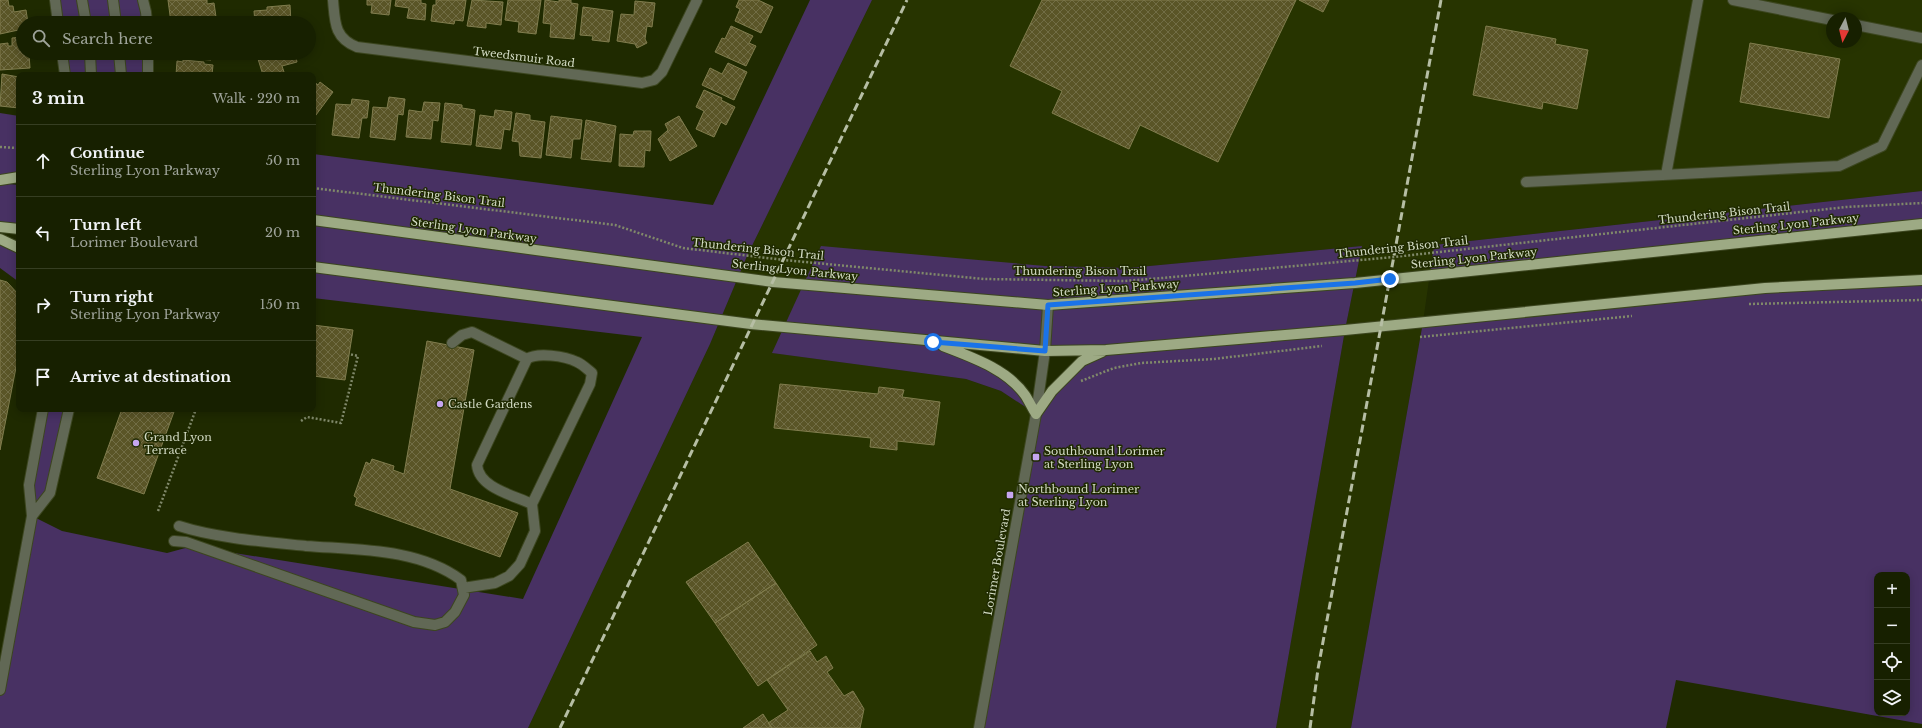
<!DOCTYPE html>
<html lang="en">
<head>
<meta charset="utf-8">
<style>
  body { margin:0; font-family:"Libre Baskerville",serif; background:#242d0f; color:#f1f3f6 }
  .controls { position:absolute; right:12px; bottom:12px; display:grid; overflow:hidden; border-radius:8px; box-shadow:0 2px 10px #0003 }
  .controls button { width:36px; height:36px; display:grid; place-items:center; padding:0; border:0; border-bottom:1px solid #363e22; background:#172000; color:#f1f3f6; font:20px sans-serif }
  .compass { position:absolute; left:1826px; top:12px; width:36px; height:36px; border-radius:50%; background:#172000; box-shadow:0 2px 10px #0003; rotate:187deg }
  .stop { position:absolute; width:12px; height:12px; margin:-9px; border:3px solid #1a73e8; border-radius:50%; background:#fff }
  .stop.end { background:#1a73e8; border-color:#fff; box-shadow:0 1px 4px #0008 }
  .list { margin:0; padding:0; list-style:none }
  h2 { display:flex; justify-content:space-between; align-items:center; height:52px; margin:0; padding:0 16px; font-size:17px }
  h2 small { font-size:13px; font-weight:400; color:#9ea399 }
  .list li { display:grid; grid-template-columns:26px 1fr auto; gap:12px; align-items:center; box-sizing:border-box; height:72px; padding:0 16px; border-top:1px solid #363e22 }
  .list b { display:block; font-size:15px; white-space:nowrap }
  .list p { margin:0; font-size:13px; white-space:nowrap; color:#9ea399 }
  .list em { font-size:13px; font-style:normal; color:#9ea399 }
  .icon { flex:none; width:22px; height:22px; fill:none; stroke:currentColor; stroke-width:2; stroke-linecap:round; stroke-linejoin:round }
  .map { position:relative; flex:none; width:1922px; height:728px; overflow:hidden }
  .search { position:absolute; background:#172000; box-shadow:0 2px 10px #0003; left:16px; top:16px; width:300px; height:44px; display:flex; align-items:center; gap:10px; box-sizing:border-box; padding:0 14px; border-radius:22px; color:#9ea399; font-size:15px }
  .panel { position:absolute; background:#172000; box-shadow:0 2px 10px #0003; left:16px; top:72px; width:300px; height:340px; border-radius:8px }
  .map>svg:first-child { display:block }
</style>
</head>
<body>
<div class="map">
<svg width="1922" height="728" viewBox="0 0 1922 728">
  <defs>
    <pattern id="building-cross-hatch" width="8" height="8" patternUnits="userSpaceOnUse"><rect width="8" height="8" fill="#5a5527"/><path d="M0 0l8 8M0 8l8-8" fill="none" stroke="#716d45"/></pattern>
  </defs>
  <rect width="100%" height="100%" fill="#1f2a00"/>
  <!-- built -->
  <path fill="#273400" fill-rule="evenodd" d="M872,0H1922V191L1434,245L1423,322L1351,728H1276L1345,330L1362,246L1128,268L1045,266L785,327L773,353L966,379L1001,391L1036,414L979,728H528L710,344L747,256ZM1832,18H1856V42H1832Z"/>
  <!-- green -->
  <path fill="#483163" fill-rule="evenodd" d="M55,0H143L147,23H58Z
    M810,0H872L747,256L710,344L528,728H0V690L32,516L29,485L43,409H69L50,493L32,516L62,531L167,553L189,547L222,551L523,599L642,337L313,298V154L713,205Z
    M62,53H148V75H65Z
    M0,113L19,116V177L0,180Z
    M0,183L19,185V229L0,227Z
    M1922,191V224L1430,274L1434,245Z
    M0,239L19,248V282L0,268Z
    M821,246L1045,266L1128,268L1362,246L1345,330L1276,728H979L1036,414L1001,391L966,379L772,353ZM935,342L1104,351L1069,373L1036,414L1008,378Z
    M1922,280V724L1676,680L1666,728H1351L1423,322L1765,288ZM1877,575H1907V713H1877Z"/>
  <!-- building -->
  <path fill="url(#building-cross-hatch)" stroke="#817d4e" d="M0,0H8L9,6H13L14,12L26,10L28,23H23V29L0,34Z
    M168,0H207V4L214,3L216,17L171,23Z
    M367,0H391L389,15L371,13L372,5H367Z
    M396,0H421V3L426,4L425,20L407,18L409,8L395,6Z
    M436,0H466L463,21L455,20L454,24L431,21L433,5H436Z
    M472,0L503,2L501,25L486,23V28L467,26Z
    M508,0H541L536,34L518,32L519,22L505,20Z
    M545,0L559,2V0H571V3L578,4L574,39L550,37L551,24L543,23Z
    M739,0H758L773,7L761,33L735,21L740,9L736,7Z
    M1042,0H1296L1218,162L1140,125L1129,149L1052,113L1062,91L1010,66Z
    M1299,0H1329L1323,12Z
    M635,1L655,3L652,27L647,26L645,39L647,43L637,48L635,44L617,41L621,14L634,15Z
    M290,5L291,23H255L254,11L267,10V7Z
    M583,7L613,11L609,42L592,40L593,36L580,35Z
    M731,26L753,36L749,43L756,46L746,66L715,52L722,38L725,39Z
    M1486,26L1556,39L1555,44L1588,50L1577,109L1543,102L1542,109L1473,95Z
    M23,37V53H32L29,54L30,68L0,70V44L8,43V46H12V38Z
    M1750,43L1840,59L1829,118L1740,102Z
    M171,53H211V60L171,57Z
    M274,53H295L297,62L282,66L285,75H263L258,59Z
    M183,60L204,62V64L213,65L212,75H176L177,61L183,62Z
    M728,63L747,72L734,100L702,85L710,68L722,74Z
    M2,74L19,77V108L0,106Z
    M313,81L318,85L320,82L333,92L313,119Z
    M704,90L722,98L721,100L735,107L726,125L721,122L714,137L696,129L704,111L696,107Z
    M389,97L405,99L403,115L398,114L395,140L370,137L373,107L387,108Z
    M352,99L369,101L367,118H362L359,138L332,135L336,104L351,105Z
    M424,102L440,103L438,121L433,120L431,139L406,137L409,110L422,112Z
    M445,103L462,105V108L475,110L471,145L441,142Z
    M495,110L512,112L510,130L504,129L501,149L476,146L480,115L494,117Z
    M516,113L530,115V120L545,122L541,158L520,156L519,142L512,141Z
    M551,116L582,120L580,139H573L571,158L546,155Z
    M679,116L697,146L670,161L658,139L668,130L665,124Z
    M586,120L616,126L611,162L581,159Z
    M634,131H651L650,151L645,150L644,167L619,166L620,134L633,135Z
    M0,280L7,282L19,295V352L0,450Z
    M313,325L353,330L345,380L313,376Z
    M427,341L474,350L450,489L518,513L500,557L355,505L357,498L354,496L366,462L370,464L372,459L394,466L393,470L404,474Z
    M780,384L878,394L879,387L904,390L902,397L940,402L934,445L897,441V450L870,447L871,438L774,428Z
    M122,409H175L144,494L97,478Z
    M748,542L776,583L715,623L686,582Z
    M776,583L817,645L758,686L715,623Z
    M810,651L817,662L826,656L833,668L827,672L844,696L853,691L864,709L860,728H772L768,723L788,710L767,680Z
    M763,714L772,728H743Z"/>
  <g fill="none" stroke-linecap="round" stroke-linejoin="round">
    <!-- minor casing -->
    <g stroke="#3c461f" stroke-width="12">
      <path id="minor" d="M55,0L58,23
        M82,0L86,23
        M113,0L116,23
        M143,0L146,12L147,23
        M333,0C335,22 334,38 357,47L642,83L654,80L662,72L697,0
        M1733,0L1832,20
        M1856,25L1922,38
        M62,53L65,75
        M90,53L91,75
        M119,53L121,75
        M148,53V75
        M1666,175L1698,0
        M1526,182L1839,166L1882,146L1922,65
        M452,343L462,335L472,332L527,359
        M32,516L50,493L69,409
        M174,541L186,542L414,622L435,625L445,622L455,612L464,595L461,580C418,548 357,550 306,546C267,542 216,538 179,526
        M463,588L495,583L509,576L520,564L535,531L532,504L590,384L592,373C587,369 582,364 577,362C565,356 537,352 527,359L477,465C479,488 513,495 532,504
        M0,690L32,516L29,485L43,409
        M979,728L1036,414L1045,351L1048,305"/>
    </g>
    <!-- major casing -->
    <g stroke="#3c461f" stroke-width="12">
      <path id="major" d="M0,180L19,177
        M313,220L773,282L1048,305L1355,283L1922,224
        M0,227L19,229
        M0,239L19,248
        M313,267L751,324L1045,351L1106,350L1345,330L1765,288L1922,280
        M943,346C971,357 1007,369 1025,395C1029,401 1032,408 1036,414L1052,391L1082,361L1102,352"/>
    </g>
    <!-- path -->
    <path stroke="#80896a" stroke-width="2.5" stroke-dasharray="2 2" stroke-linecap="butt" d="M0,147L19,148
      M313,188L615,225L683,248L784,260L984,279L1124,281L1162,278L1394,257L1846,207L1922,203
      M1749,304L1922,300
      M1420,337L1632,316
      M1081,381L1114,368L1141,363L1214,359L1322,346
      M301,421L307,417L341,423L358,356L349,354
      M158,511L196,409"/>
    <!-- minor -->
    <use href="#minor" stroke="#616855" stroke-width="10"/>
    <!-- major -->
    <use href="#major" stroke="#9daa84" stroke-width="10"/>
    <!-- rail -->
    <path stroke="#b6bea4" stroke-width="3" stroke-dasharray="8 4" stroke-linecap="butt" d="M560,728L907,0
      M1310,728L1318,669L1441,0"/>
  </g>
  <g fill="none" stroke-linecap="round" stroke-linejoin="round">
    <!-- route -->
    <path stroke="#1a73e8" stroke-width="5" d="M933,342L1045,351L1048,305L1355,283L1390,279"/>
  </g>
  <!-- markers -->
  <g fill="#c6a6f0" stroke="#1f2a00" stroke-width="1.5">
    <circle cx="440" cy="404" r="4"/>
    <circle cx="136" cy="443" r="4"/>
    <rect x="1032" y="453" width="8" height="8" rx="2"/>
    <rect x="1006" y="491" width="8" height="8" rx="2"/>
  </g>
  <g text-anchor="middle" stroke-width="3" stroke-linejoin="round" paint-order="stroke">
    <!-- street labels -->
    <g font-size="11" fill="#d2dac3" stroke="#1f2a00">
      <text transform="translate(524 57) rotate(7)" y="4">Tweedsmuir Road</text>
      <text transform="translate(439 195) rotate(7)" y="4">Thundering Bison Trail</text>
      <text transform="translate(1724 213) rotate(-6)" y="4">Thundering Bison Trail</text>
      <text transform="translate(1796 224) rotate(-6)" y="4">Sterling Lyon Parkway</text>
      <text transform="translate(474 230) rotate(8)" y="4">Sterling Lyon Parkway</text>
      <text transform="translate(1402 247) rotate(-6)" y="4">Thundering Bison Trail</text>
      <text transform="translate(758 249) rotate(6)" y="4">Thundering Bison Trail</text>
      <text transform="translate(1474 258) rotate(-6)" y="4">Sterling Lyon Parkway</text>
      <text transform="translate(795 270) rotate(6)" y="4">Sterling Lyon Parkway</text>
      <text x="1080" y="275">Thundering Bison Trail</text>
      <text transform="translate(1116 288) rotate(-4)" y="4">Sterling Lyon Parkway</text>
      <text transform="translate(997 562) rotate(-80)" y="4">Lorimer Boulevard</text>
    </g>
    <!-- poi labels -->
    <g font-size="11" fill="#d2dac3" stroke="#1f2a00" text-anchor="start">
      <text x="448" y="408">Castle Gardens</text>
      <text x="144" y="441">Grand Lyon<tspan x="144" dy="13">Terrace</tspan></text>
      <text x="1044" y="455">Southbound Lorimer<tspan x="1044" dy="13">at Sterling Lyon</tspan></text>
      <text x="1018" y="493">Northbound Lorimer<tspan x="1018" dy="13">at Sterling Lyon</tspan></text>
    </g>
  </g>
</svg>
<div class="controls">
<button>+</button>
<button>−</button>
<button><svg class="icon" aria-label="locate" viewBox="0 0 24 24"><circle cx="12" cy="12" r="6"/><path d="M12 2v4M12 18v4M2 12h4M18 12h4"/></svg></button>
<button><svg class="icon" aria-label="layers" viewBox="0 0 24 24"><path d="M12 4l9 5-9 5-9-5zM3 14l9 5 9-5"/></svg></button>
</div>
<svg class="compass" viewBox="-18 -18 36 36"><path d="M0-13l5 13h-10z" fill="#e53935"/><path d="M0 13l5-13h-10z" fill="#9ea399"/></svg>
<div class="stop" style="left:933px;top:342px"></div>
<div class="stop end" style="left:1390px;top:279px"></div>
<div class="search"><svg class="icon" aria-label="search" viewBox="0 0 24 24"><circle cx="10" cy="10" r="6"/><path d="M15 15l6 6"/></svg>Search here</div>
<section class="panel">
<h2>3 min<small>Walk · 220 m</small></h2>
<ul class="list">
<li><svg class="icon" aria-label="ahead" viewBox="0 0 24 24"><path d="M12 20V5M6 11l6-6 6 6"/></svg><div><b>Continue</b><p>Sterling Lyon Parkway</p></div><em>50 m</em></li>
<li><svg class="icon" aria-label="left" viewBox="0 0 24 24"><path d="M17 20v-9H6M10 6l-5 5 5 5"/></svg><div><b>Turn left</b><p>Lorimer Boulevard</p></div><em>20 m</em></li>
<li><svg class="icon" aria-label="right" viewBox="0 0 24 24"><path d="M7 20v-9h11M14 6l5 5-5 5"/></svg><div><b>Turn right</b><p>Sterling Lyon Parkway</p></div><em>150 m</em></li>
<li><svg class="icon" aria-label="arrive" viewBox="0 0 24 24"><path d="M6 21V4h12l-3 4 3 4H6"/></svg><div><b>Arrive at destination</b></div></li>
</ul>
</section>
</div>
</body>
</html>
